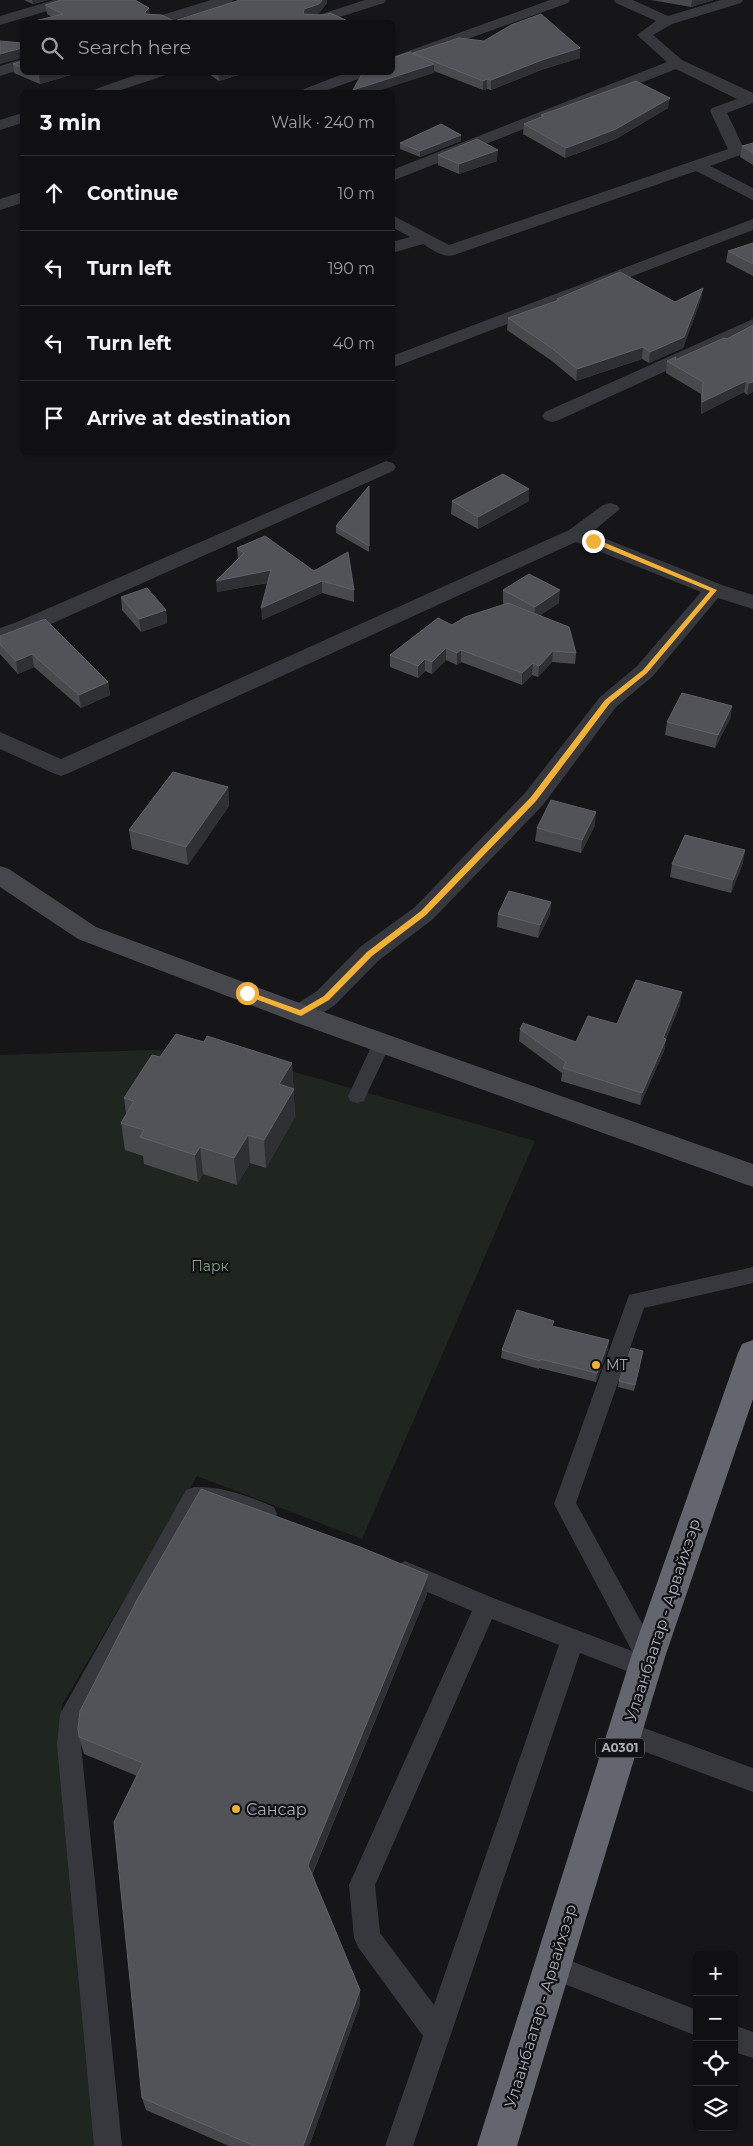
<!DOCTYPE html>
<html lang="en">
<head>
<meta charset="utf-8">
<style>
  body { margin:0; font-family:Montserrat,sans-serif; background:#1e1e20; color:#f1f3f6 }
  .controls { position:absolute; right:15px; bottom:15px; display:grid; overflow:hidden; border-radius:8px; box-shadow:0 1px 4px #0004 }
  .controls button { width:45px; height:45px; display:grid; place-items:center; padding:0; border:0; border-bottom:1px solid #303032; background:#101012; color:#f1f3f6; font:25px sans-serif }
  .stop { position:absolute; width:15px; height:15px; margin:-11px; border:4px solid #f2b134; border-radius:50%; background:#fff }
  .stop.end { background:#f2b134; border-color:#fff; box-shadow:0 1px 5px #0008 }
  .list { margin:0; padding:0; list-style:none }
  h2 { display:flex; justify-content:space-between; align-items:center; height:65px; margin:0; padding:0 20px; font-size:21px }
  h2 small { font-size:16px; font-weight:400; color:#9c9d9f }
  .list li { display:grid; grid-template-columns:32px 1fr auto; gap:15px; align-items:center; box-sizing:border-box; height:75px; padding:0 20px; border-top:1px solid #303032 }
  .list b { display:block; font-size:19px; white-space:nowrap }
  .list em { font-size:16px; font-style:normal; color:#9c9d9f }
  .icon { flex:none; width:28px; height:28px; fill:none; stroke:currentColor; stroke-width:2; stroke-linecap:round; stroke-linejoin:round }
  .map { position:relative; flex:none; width:753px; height:2146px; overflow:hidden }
  .search { position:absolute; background:#101012; box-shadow:0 1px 4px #0004; left:20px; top:20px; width:375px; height:55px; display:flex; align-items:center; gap:12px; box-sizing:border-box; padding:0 18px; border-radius:8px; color:#9c9d9f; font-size:19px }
  .panel { position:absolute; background:#101012; box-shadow:0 1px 4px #0004; left:20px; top:90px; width:375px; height:365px; border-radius:8px }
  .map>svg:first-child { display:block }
</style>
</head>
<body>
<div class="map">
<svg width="753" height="2146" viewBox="0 0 753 2146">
  <rect width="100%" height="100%" fill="#161618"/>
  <!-- green -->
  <path fill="#1e261f" d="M211,1048L535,1141L362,1539L197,1476L62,1705L95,2146H0V1055Z"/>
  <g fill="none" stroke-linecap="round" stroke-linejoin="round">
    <!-- lane -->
    <path fill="#37383d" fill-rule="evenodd" d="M382,1036L389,1038L391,1043L366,1096L364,1101L357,1103L350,1101L348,1096L373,1043L375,1038Z
      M753,1267V1283L644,1308L576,1503L656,1649C661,1659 657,1666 653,1675L645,1678L580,1653L413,2146H385L423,2036L358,1947L354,1938L349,1885L472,1611L397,1579L394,1572L397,1565L405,1561L493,1598L632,1651L554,1504L629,1295ZM492,1619L559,1645L434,2005L380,1933L375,1885Z
      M194,1487C223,1486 248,1496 274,1507L277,1514L274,1521L266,1524L231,1511L200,1507L84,1716L81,1745L122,2146H94L57,1745L60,1714L186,1490Z
      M625,1721L753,1768V1792L616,1741L613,1733L616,1725Z
      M553,1954L697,2010V2036L544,1976L540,1967L544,1958Z
      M734,2025L753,2032V2058L734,2052Z"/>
    <!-- street -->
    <path fill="#37383d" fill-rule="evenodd" d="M54,0H76L74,3L0,25V16Z
      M211,0H233L231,3L168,22H147L149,19Z
      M365,0H386L384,3L324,22H304L306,19Z
      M550,0H570L568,3L392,66V57Z
      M614,0H633L668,16L721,0H743L741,3L672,24L653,35L682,60L753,93V103L727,113L745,151L743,154L710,166L753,188V200L696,171L454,255C442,258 433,250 423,244L392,253V242L410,237L392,227V215L449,245L728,149L710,111L712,108L737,99L676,69L392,181V170L667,62L637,35L656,21L616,3Z
      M22,59V69L0,76V66Z
      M144,72H168L166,75L115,92H93L96,89Z
      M348,72H371L369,75L322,92H301L304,89Z
      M22,113V123L0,130V120Z
      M22,192V203L0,210V199Z
      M753,219V230L392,368V356Z
      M753,319V331L559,420L552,422L545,420L542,416L545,412Z
      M386,461L393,463L396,467L393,471L33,632L0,642V628L17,622Z
      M610,503L617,505L620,509L591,533L722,585L753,595V609L718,598L653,676L616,707L543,805L433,919L378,961L335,1005L310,1021L301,1024L292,1021L288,1014L292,1007L317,991L360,947L415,907L525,793L600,697L637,666L701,592L576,542L69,773L61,776L53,773L0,749V732L61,759L569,530L603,505Z"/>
    <!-- secondary -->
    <path fill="#45474d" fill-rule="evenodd" d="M0,866L9,869L96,927L321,1011L753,1164V1187L303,1025L78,939L0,887Z"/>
    <!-- highway -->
    <path fill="#63666e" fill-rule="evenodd" d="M753,1340V1399L665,1657L517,2146H477L631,1657L738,1353L742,1344Z"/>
  </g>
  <!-- wall -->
  <path fill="#47494d" d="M24,0H48L33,4Z
    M322,0H327V3L319,13L314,14L350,22H31L52,17L47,14L45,5L149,14L174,21Z
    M651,0H714L691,7Z
    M22,43V72H81L40,84L14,73L13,64L22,61Z
    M413,54L580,58L541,70L491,90L487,89L483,90L434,71V73Z
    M206,72H248L219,81Z
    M668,108L616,139L565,158L523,134L524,124L541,117V115Z
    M461,141L420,157L400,149V143Z
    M753,143V165L740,157L742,146Z
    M438,155L497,161L459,174L438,165Z
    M753,243V276L726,262L728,251Z
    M703,288L701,299L683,348L649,363L642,359L576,381L552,361L507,330L508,318L557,301V299L675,302Z
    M753,325V392L747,395L744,392L701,414V394L666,373L667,361L676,360L727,339Z
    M369,486V552L336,533V526Z
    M452,501H529L478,529L451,514Z
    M237,548L314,571L354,590V602L322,593L262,620L268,583L217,592L238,559Z
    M503,590L559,603L540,615L576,653L575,664L552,662L538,677L532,675L522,685L461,662L457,665L446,660L432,674L425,671L418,678L390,667V655L452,625L504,604L503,603Z
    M121,597L166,610L167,623L141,632L122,610Z
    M0,636L108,682L110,695L81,708L34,667L18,674L0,654Z
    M732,706L730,719L715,748L665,735L667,722Z
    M228,787L229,806L188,865L132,849L129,830Z
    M595,825L581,853L535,841L537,828Z
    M743,863L731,893L670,877L672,864Z
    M551,902L550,914L538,938L497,927L498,914Z
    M680,1005L666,1039L664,1051L640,1105L561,1081L562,1073L519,1041L520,1029L576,1042L617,1024Z
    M160,1057L292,1063L295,1117L266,1168L250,1163L237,1185L203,1174L198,1182L144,1164L143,1156L125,1150L121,1123L126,1114L124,1098Z
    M553,1327L608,1349L596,1382L539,1368V1369L501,1358L502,1350Z
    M643,1351L634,1391L618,1387L619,1381Z
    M428,1575L427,1594L312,1875L360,2004L309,2146H229L146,2110L142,2098L137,1776L84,1754L79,1737Z"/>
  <!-- shaded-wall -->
  <path fill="#2f3033" d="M32,0H48L33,4Z
    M322,0H327V3L319,13L304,18L303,14L304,9Z
    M692,0H714L691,7Z
    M149,8L150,17L145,21V12Z
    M395,45V54L392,56V46Z
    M22,48V58L0,64V54Z
    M580,48V58L541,70L491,90V80L542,60Z
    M434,64V73L375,92H353V90Z
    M47,72H81L40,84L39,75Z
    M218,72H248L219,81Z
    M487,79V89L483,90V81Z
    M670,98L668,108L616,139L565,158L566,148Z
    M461,135V141L420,157V151Z
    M498,150L497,161L459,174V164Z
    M703,288L701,299L683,348L649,363L650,352Z
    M643,347L642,359L576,381L577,369Z
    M746,381L744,392L701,414L702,402Z
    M753,382V392L747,395L749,383Z
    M529,489V501L478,529V517Z
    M271,570L272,582L217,592L216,581Z
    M322,581V593L262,620L261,608Z
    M560,590L559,603L534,620L535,607Z
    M166,610L167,623L141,632L139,619Z
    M446,648V660L432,674V662Z
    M461,650V662L457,665V653Z
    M553,651L552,662L538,677L539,666Z
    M32,654L34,667L18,674L16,661Z
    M425,659V671L418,678V666Z
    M533,663L532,675L522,685V673Z
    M108,682L110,695L81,708L79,695Z
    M732,706L730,719L715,748L718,735Z
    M228,787L229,806L188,865L186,847Z
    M596,812L595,825L581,853L582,840Z
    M745,850L743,863L731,893L733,880Z
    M551,902L550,914L538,938L540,925Z
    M682,992L680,1005L664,1043L666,1039L664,1051L640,1105L642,1093L663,1038Z
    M292,1063L295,1117L266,1168L264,1140L279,1084Z
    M248,1135L250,1163L237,1185L234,1158Z
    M200,1147L203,1174L198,1182L195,1155Z
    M609,1340L608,1349L596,1382L597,1373Z
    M428,1575L427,1594L309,1881L308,1865Z
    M360,1990V2004L309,2146H303Z"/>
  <!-- building -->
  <path fill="#525359" stroke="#5f6168" d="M61,0H135L149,8L145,12V14L162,15L174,21L240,0H322L319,4L304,9L303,14L324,15L330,13L350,22H31L63,14L45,5Z
    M541,14L580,48L542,60L491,80L487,79L483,81L413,53L459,38L484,41L511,25Z
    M0,41L22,43V68L13,64L22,61V48L0,54Z
    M410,52L434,64L353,90L363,72H392V58Z
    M33,72H47L39,75Z
    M636,81L670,98L616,129L566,148L524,124L544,116L541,115Z
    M441,124L461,135L420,151L400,143Z
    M477,139L498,150L459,164L438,155Z
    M753,143V153L742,146Z
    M753,243V264L728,251Z
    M620,272L675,302L703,288L684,337L650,352L643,347L577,369L553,349L508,318L559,300L557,299Z
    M753,325V382L749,383L746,381L702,402L703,382L667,361L676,357L675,360L724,338L727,339Z
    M503,474L529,489L478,517L452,501Z
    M369,486V546L336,526Z
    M265,536L314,571L348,552L354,590L322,581L261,608L271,570L216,581L244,553L237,548Z
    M529,574L560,590L535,607L503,590Z
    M147,588L166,610L139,619L121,597Z
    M508,603L569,627L576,653L553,651L539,666L533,663L522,673L461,650L457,653L446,648L432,662L425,659L418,666L390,655L438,618L452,625L465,617Z
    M45,619L108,682L79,695L32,654L16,661L0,644V636Z
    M682,693L732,706L718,735L667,722Z
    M173,772L228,787L186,847L129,830Z
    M551,800L596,812L582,840L537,828Z
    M685,835L745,850L733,880L672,864Z
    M509,891L551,902L540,925L498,914Z
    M636,980L682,992L663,1038L666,1039L642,1093L563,1068L566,1062L520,1029L523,1023L576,1042L588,1016L617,1024Z
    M176,1034L204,1042L207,1036L292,1063L279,1084L294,1089L264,1140L248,1135L234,1158L200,1147L195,1155L140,1137L144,1130L121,1123L134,1101L124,1098L152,1055L160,1057Z
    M517,1310L554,1321L552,1326L609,1340L597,1373L540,1359V1361L502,1350Z
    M631,1348L643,1351L635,1385L619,1381Z
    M201,1489L360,1547L428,1575L308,1865L360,1990L303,2146H255L142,2098L114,1822L143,1763L79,1737L78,1728L80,1711L137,1600Z"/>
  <!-- route -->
  <path fill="#f2b134" d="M591,539H596L717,590L647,673L610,703L536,801L426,915L372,956L329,1000L301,1016L245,995V991H247L300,1010L324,996L367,952L421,911L531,797L605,700L643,670L710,591L591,542Z"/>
  <!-- markers -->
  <g fill="#f2b134" stroke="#111113" stroke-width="2">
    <circle cx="596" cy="1365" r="5"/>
    <circle cx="236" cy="1809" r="5"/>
  </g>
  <g text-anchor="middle" stroke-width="4.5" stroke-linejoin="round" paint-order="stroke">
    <!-- shield labels -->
    <rect fill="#111113" stroke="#7b7e86" stroke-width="1" x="596" y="1738.5" width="48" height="19" rx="4"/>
    <g font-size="12" font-weight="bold" fill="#a8adb8">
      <text x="620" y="1752">A0301</text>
    </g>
    <!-- park labels -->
    <g font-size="14" fill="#7fa381" stroke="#111113">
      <text x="210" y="1271">Парк</text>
    </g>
    <!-- poi labels -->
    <g font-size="14" fill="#a8adb8" stroke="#111113" text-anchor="start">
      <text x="606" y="1370">МТ</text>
    </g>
    <!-- near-street labels -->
    <g font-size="16" fill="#a8adb8" stroke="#111113">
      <text transform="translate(662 1620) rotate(-72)" y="6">Улаанбаатар - Арвайхээр</text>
      <text transform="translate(540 2006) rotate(-73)" y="6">Улаанбаатар - Арвайхээр</text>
    </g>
    <!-- near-poi labels -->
    <g font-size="16" fill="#a8adb8" stroke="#111113" text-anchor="start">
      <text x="246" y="1815">Сансар</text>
    </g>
  </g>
</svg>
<div class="controls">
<button>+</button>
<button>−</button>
<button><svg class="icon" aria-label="locate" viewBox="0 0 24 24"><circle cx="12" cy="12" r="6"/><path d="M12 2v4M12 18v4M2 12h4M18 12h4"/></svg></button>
<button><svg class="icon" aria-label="layers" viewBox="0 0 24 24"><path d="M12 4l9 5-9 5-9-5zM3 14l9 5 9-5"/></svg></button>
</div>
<div class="stop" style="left:247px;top:993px"></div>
<div class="stop end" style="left:593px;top:541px"></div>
<div class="search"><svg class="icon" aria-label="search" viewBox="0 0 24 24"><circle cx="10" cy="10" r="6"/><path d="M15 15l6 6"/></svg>Search here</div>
<section class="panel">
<h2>3 min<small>Walk · 240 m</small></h2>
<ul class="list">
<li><svg class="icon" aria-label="ahead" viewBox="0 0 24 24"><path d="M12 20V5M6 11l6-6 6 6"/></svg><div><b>Continue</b></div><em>10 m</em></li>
<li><svg class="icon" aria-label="left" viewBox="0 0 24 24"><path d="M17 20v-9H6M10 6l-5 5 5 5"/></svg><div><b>Turn left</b></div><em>190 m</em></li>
<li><svg class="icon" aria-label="left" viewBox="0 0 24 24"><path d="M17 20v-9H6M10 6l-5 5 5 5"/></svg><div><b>Turn left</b></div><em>40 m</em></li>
<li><svg class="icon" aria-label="arrive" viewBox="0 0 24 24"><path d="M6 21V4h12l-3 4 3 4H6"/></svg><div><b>Arrive at destination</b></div></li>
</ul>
</section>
</div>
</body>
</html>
